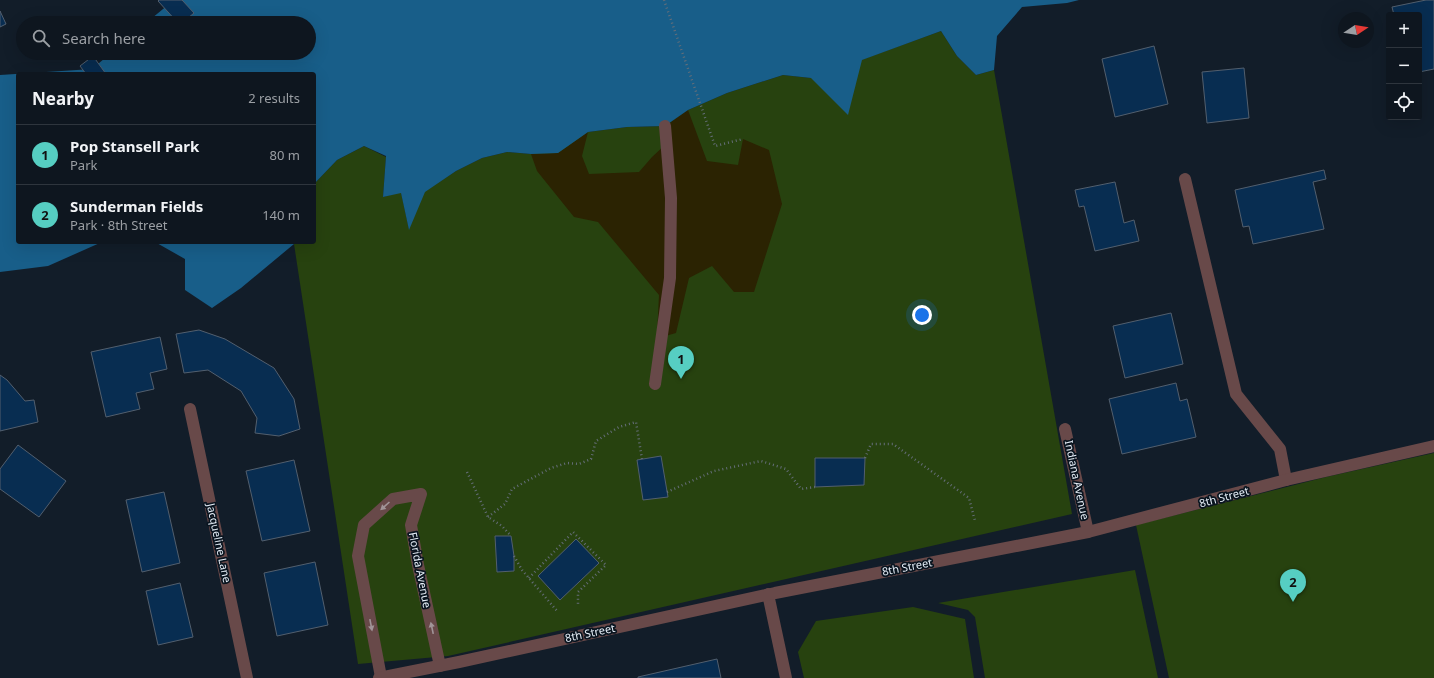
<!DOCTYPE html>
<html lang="en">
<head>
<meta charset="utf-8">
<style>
  body { margin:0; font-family:"Noto Sans",sans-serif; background:#171f28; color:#f1f3f6 }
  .controls { position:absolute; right:12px; top:12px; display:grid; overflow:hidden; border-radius:4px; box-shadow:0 4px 16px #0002 }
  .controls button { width:36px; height:36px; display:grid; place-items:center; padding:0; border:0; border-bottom:1px solid #2e353d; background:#0e161f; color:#f1f3f6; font:20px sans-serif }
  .compass { position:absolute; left:1338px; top:12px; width:36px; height:36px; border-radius:50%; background:#0e161f; box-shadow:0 4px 16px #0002; rotate:78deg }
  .you { position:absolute; left:922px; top:315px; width:14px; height:14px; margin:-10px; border:3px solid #fff; border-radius:50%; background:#1a73e8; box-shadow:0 0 0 6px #1a73e833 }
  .badge { display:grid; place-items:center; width:26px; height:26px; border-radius:50%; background:#56cec2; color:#111; font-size:13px; font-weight:700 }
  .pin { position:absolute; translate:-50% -33px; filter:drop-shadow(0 1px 2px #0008) }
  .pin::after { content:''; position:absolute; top:21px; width:14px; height:12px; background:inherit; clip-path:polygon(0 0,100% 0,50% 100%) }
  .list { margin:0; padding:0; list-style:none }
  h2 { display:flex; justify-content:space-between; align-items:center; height:52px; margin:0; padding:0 16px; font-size:17px }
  h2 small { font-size:13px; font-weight:400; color:#9b9fa4 }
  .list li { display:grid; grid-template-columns:26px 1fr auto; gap:12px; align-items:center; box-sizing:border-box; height:60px; padding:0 16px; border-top:1px solid #2e353d }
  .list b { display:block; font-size:15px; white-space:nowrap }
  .list p { margin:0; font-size:13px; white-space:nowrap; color:#9b9fa4 }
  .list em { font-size:13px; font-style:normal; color:#9b9fa4 }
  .icon { flex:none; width:22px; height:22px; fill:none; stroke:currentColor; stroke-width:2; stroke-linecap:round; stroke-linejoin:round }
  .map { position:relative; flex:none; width:1434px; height:678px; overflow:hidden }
  .search { position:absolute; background:#0e161f; box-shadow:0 4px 16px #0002; left:16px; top:16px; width:300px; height:44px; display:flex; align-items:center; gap:10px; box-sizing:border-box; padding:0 14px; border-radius:22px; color:#9b9fa4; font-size:15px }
  .panel { position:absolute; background:#0e161f; box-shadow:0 4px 16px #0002; left:16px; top:72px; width:300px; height:172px; border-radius:4px }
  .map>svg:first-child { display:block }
</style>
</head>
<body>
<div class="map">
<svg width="1434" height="678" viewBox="0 0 1434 678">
  <rect width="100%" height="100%" fill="#121d29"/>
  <!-- green -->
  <path fill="#27420f" d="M941,31L957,56L976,75L994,70L1072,514L448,656L358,664L294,244V242H314V184L337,160L364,146L386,157L383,197L401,192L409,229L424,192L456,171L482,158L507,152L531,154L588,132L627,127L665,126L688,110L727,93L783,75L811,78Z
    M1434,453V678H1169L1136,525L1326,477Z
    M1135,570L1158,678H985L975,617L968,610L938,603Z
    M913,607L965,619L974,678H804L798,652L816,621Z"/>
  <!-- sand -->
  <path fill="#2b2302" d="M688,110L707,161L738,165L743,139L769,150L782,204L754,292H734L712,266L689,278L676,333L662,337L657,335L659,295L598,222L574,217L537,171L531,154L558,153L588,132L582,156L589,174L639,172L652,157L666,144L665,126Z"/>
  <!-- water -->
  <path fill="#185e89" d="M174,0H1079L1067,3L1022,7L997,36L994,70L976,75L957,56L941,31L862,60L848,115L811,78L783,75L727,93L688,110L665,126L627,127L588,132L558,153L531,154L507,152L482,158L456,171L425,192L409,230L401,193L383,197L386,156L364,146L337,160L314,184V74H18V242H102L48,266L0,272V75L92,69L111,53H309V23H146Z
    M155,242H294V244L241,288L212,308L185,290V259Z"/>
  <!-- building -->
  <path fill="#082d51" stroke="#525f6e" d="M159,0H182L194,13L182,23H178L158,1Z
    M1426,0H1434V69L1419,72V15H1394L1392,7Z
    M0,11L6,24L0,27Z
    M1154,46L1168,104L1115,117L1102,59Z
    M93,56L106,74H86L80,66Z
    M1244,68L1249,118L1207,123L1202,72Z
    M1324,170L1326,179L1313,182L1324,229L1253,244L1249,226L1243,227L1235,190Z
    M1115,182L1124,223L1134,220L1139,241L1095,251L1084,206L1079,207L1075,190Z
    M1171,313L1183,364L1125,378L1113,326Z
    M199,330L225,339L274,368L294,399L300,429L279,436L255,433L257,418L241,391L208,370L184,373L176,334Z
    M160,337L167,369L150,373L154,389L136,393L140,409L106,417L91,352Z
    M0,375L7,380L25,401L34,400L38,422L0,431Z
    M1176,383L1180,401L1187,399L1196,437L1122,454L1109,399Z
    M18,445L66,481L39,517L0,489V469Z
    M661,456L668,497L643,500L637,460Z
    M815,458H865L864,485L815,487Z
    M294,460L310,531L262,541L246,471Z
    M164,492L180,563L142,572L126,500Z
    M495,536H511L514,556V571L497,572Z
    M576,539L599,563L560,600L538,576Z
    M315,562L328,625L277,636L264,573Z
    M180,583L193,637L158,645L146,591Z
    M717,659L721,678H638V677Z"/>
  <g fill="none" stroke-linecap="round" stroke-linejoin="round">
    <!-- path -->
    <path stroke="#656e79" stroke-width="2.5" stroke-dasharray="1 3" stroke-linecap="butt" d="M664,0L715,146L743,139
      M865,458L871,444H893L969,498L975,521
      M467,472L488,517L502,526L511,536
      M667,492L714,471L761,461L786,469L801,489L815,487
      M488,517L505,504L512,489L551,468L567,463L579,464L591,459L596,441L619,427L636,422L642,459
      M514,556L522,570L558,612
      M529,578L573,532L606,565L578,592V605"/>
    <!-- service -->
    <path stroke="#684949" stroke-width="12" d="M655,384L670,278L671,198L665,126"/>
    <!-- minor -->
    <path stroke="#684949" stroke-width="12" d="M1185,179L1236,394L1280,449L1286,480
      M190,409L247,678
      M1065,429L1088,532
      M768,594L786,678
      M381,677L358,556L364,525L393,499L421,494L411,525L418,565L440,666"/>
    <!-- tertiary -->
    <path stroke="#684949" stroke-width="12" d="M379,678L459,662L775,593L1088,532L1286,480L1434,446"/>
  </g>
  <!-- one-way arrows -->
  <defs><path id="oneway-solid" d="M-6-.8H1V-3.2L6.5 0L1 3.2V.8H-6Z"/></defs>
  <g fill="#a19498">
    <use href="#oneway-solid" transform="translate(385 506) rotate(138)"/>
    <use href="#oneway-solid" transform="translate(371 625) rotate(79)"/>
    <use href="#oneway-solid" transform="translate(432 628) rotate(-102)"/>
  </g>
  <g text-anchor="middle" stroke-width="3.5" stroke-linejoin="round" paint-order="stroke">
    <!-- street labels -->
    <g font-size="11" fill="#e7eff8" stroke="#09141f">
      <text transform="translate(1077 480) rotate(78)" y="4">Indiana Avenue</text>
      <text transform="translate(1224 497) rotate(-15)" y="4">8th Street</text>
      <text transform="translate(219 543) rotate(78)" y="4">Jacqueline Lane</text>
      <text transform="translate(907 567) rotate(-11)" y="4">8th Street</text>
      <text transform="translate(420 570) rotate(79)" y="4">Florida Avenue</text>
      <text transform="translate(590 633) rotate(-12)" y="4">8th Street</text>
    </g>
  </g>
</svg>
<div class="controls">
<button>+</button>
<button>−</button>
<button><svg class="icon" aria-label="locate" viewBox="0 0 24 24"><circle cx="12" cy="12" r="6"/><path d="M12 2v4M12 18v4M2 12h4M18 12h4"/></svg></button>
</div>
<svg class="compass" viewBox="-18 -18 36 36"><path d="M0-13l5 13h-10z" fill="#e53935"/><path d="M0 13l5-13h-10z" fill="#9b9fa4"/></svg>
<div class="you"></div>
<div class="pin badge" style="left:681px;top:379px">1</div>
<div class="pin badge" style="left:1293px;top:602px">2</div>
<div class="search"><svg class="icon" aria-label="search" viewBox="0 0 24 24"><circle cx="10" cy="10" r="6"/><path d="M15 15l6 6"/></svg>Search here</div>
<section class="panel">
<h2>Nearby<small>2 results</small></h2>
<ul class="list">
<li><span class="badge">1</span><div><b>Pop Stansell Park</b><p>Park</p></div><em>80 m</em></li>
<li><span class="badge">2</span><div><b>Sunderman Fields</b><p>Park · 8th Street</p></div><em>140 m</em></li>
</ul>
</section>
</div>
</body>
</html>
